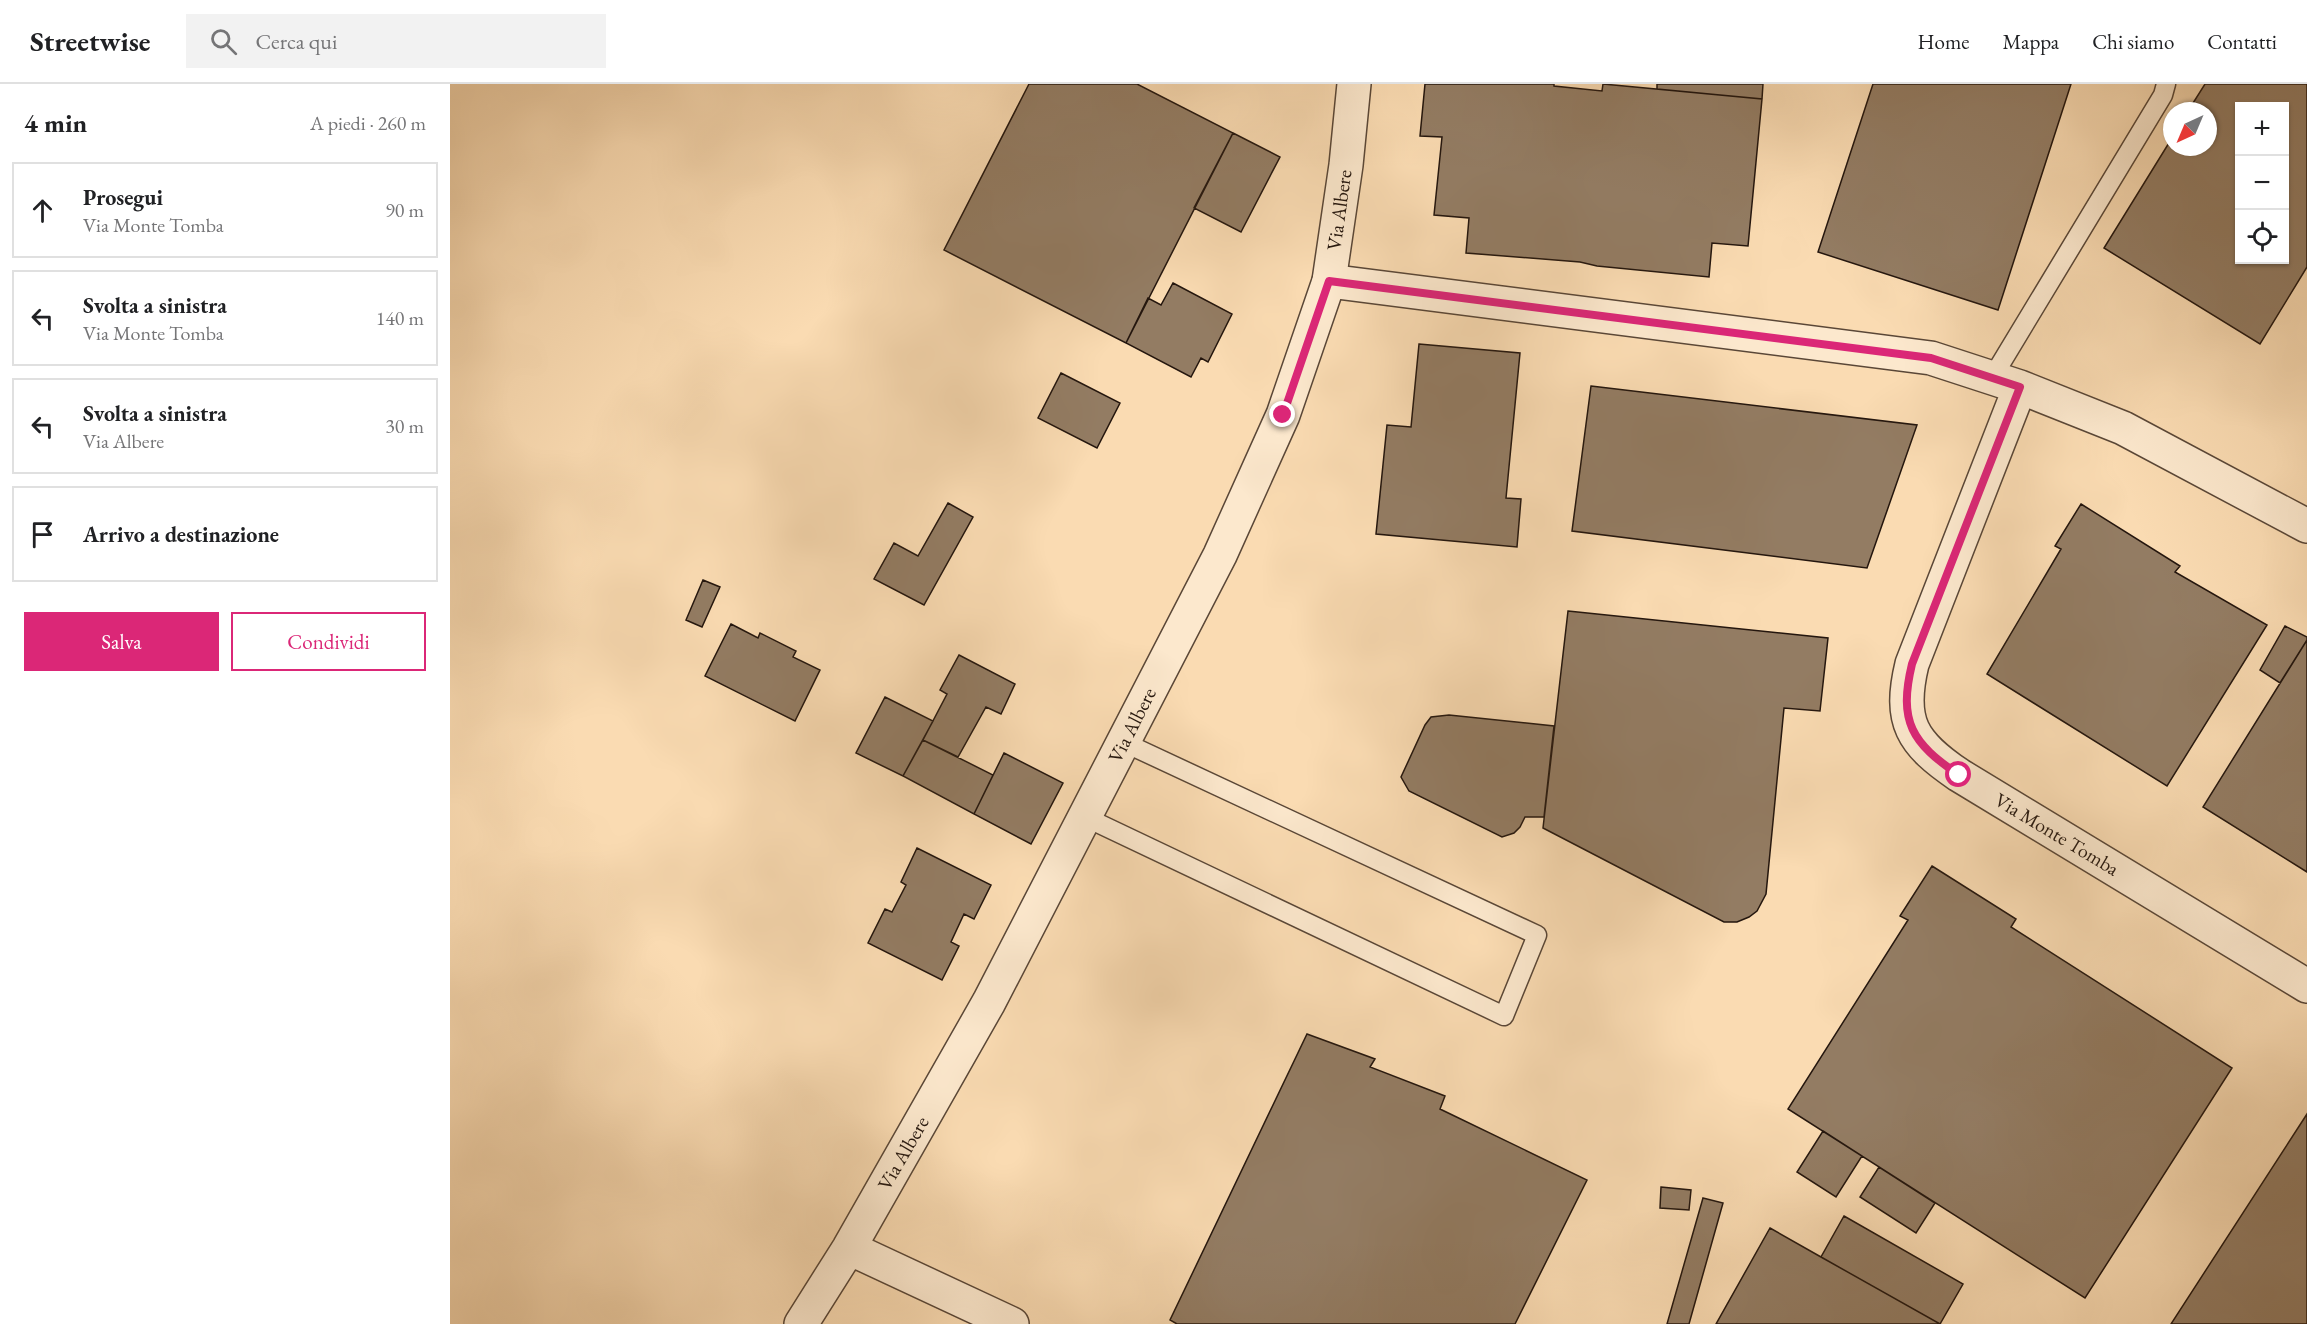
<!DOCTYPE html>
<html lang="it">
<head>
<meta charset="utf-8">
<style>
  body { margin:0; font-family:"EB Garamond",serif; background:#f2f2f2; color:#202124 }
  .controls { position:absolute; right:18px; top:18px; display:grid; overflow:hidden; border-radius:0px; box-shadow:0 2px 4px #0004 }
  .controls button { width:54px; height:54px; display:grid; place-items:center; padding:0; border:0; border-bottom:2px solid #e0e0e0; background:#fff; color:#202124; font:30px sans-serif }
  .compass { position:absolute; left:1713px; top:18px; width:54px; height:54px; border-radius:50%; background:#fff; box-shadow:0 2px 4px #0004; rotate:224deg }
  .stop { position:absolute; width:18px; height:18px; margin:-14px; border:4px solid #db2777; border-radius:50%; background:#fff }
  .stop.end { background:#db2777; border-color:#fff; box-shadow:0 2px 6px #0008 }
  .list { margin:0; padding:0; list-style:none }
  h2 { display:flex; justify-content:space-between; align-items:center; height:78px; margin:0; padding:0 24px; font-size:26px }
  h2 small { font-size:20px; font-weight:400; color:#757577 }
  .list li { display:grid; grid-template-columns:39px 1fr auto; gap:18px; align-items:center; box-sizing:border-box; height:96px; margin:0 12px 12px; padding:0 12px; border:2px solid #e0e0e0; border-radius:0px }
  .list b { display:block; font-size:22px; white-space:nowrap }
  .list p { margin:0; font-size:20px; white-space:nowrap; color:#757577 }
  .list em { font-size:20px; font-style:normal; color:#757577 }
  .actions { display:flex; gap:12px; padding:18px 24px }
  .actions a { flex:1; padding:14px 0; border:2px solid #db2777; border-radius:0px; text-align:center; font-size:21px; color:#db2777 }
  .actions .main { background:#db2777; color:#fff }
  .icon { flex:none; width:33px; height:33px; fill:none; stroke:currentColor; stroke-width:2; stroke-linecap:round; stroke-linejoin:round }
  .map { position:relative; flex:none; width:1857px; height:1240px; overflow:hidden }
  header { display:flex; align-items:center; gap:36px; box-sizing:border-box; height:84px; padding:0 30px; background:#fff; border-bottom:2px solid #e0e0e0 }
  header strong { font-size:28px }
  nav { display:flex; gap:33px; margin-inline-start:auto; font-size:21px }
  .search { width:420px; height:54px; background:#f2f2f2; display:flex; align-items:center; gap:15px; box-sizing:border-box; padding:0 21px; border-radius:0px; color:#757577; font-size:22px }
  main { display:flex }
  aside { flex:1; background:#fff }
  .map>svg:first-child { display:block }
</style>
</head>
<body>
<header>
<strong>Streetwise</strong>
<div class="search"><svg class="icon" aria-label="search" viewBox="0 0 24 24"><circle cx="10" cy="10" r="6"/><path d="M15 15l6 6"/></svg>Cerca qui</div>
<nav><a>Home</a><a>Mappa</a><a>Chi siamo</a><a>Contatti</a></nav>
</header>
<main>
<aside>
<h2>4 min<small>A piedi · 260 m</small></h2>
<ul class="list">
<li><svg class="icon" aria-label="ahead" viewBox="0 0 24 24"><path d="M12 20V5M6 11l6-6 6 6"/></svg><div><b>Prosegui</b><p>Via Monte Tomba</p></div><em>90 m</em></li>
<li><svg class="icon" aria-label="left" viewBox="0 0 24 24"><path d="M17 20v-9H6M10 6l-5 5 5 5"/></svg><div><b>Svolta a sinistra</b><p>Via Monte Tomba</p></div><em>140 m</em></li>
<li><svg class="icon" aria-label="left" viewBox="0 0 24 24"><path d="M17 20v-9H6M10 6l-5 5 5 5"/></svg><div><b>Svolta a sinistra</b><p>Via Albere</p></div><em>30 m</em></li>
<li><svg class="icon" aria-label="arrive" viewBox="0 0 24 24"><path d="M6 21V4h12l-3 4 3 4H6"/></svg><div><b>Arrivo a destinazione</b></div></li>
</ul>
<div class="actions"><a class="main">Salva</a><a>Condividi</a></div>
</aside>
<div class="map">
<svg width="1857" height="1240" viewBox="0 0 1857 1240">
  <rect width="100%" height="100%" fill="#fadbb2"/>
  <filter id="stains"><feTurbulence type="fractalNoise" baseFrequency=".00333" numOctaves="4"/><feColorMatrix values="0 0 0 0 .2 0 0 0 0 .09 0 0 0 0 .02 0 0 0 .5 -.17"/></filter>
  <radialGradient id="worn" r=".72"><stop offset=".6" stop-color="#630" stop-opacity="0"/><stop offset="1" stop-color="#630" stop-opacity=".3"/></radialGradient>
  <!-- building -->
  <path fill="#937c63" stroke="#24160e" stroke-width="1.5" fill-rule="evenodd" d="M579,0H687L783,49L676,259L494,166Z
    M975,0H1104V2L1152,7L1153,0L1312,15L1298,162L1262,159L1259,193L1147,182L1130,178L1016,169L1019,134L984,131L992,53L970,52Z
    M1207,0H1313L1312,15L1207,5Z
    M1423,0H1621L1548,226L1368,168Z
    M1755,0H1857V183L1810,260L1654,164L1722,54V63H1758V27H1738ZM1790,22H1834V176H1790Z
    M783,49L830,73L791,148L744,124Z
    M723,199L782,230L758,278L751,274L741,293L676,259L698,214L711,221Z
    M969,260L1070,269L1056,414L1071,415L1067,463L926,450L937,341L961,343Z
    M611,289L670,319L647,364L588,334Z
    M1141,302L1467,341L1417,484L1122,447Z
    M498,419L523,433L474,521L424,495L444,459L468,472Z
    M1631,420L1730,482L1725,488L1817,541L1717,702L1537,590L1611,465L1605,462Z
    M253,496L270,503L252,543L236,536Z
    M1118,527L1378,554L1370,627L1334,624L1316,810L1307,827L1299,833L1287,838H1274L1093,744Z
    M281,540L308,554L310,549L346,567L343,573L370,586L345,637L255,592Z
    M1835,542L1857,553V556L1830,599L1810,586Z
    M1857,556V788L1753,723Z
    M509,571L565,600L551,630L536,623L508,673L473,656L497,610L490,606Z
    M435,613L483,637L453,692L406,669Z
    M999,631L1104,642L1094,733H1075L1070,743L1064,749L1052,753L959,707L951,693L975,641L981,633Z
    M473,656L543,691L524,730L453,692Z
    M554,669L613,699L581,760L524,730Z
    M467,764L541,801L524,835L514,830L501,858L509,862L492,896L418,859L435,825L442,828L456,801L451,798Z
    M1482,782L1566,835L1561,843L1782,984L1635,1214L1338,1025L1458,836L1450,832Z
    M857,950L925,975L920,983L995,1012L990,1025L1137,1096L1065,1240H727L720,1236Z
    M1857,1030V1240H1721Z
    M1373,1047L1412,1072L1386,1113L1347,1088Z
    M1429,1083L1485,1119L1466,1149L1410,1113Z
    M1211,1103L1241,1106L1239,1126L1210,1124Z
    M1253,1114L1273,1119L1239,1240H1217Z
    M1394,1132L1513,1200L1490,1240L1371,1173Z
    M1320,1144L1371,1173L1490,1240H1266Z"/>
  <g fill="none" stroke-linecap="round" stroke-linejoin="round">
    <!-- service casing -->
    <g stroke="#5a4737" stroke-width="21">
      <path id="service" d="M1542,294L1713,11L1716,0
        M635,733L1054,932L1087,851L673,658"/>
    </g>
    <!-- minor casing -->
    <g stroke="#5a4737" stroke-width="36">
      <path id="minor" d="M879,197L1481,274L1570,303L1673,344L1857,442
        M1570,303L1462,580C1448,638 1462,659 1509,691L1857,902"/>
    </g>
    <!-- tertiary casing -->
    <g stroke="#5a4737" stroke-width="36">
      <path id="tertiary" d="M399,1164L562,1240
        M351,1240L399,1164L539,918L770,471L833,331L879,197L896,81L904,0"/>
    </g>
    <!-- service -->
    <use href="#service" stroke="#fce8cd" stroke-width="18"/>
    <!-- minor -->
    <use href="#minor" stroke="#fce8cd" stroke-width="33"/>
    <!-- tertiary -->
    <use href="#tertiary" stroke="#fce8cd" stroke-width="33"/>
  </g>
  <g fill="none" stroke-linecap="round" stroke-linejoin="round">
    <!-- route -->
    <path stroke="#db2777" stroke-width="8" d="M833,331L879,197L1481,274L1570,303L1462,580C1448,638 1462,659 1509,691"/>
  </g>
  <g text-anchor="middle" stroke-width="4.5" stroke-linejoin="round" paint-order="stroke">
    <!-- street labels -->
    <g font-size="20" fill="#24160e" stroke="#fce8cd">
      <text transform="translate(889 126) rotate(-82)" y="7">Via Albere</text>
      <text transform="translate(682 641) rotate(-63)" y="7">Via Albere</text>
      <text transform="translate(1607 750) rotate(31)" y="7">Via Monte Tomba</text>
      <text transform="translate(453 1069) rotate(-60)" y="7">Via Albere</text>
    </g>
  </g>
  <rect width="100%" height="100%" filter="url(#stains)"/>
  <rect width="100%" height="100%" fill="url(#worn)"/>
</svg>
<div class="controls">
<button>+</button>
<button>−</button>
<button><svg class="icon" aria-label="locate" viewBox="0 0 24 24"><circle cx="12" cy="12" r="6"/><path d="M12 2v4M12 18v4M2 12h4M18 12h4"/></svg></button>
</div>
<svg class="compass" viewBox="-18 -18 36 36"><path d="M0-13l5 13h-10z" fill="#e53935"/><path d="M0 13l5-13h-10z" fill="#757577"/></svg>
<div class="stop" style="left:1509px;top:691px"></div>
<div class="stop end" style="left:833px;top:331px"></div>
</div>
</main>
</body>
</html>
